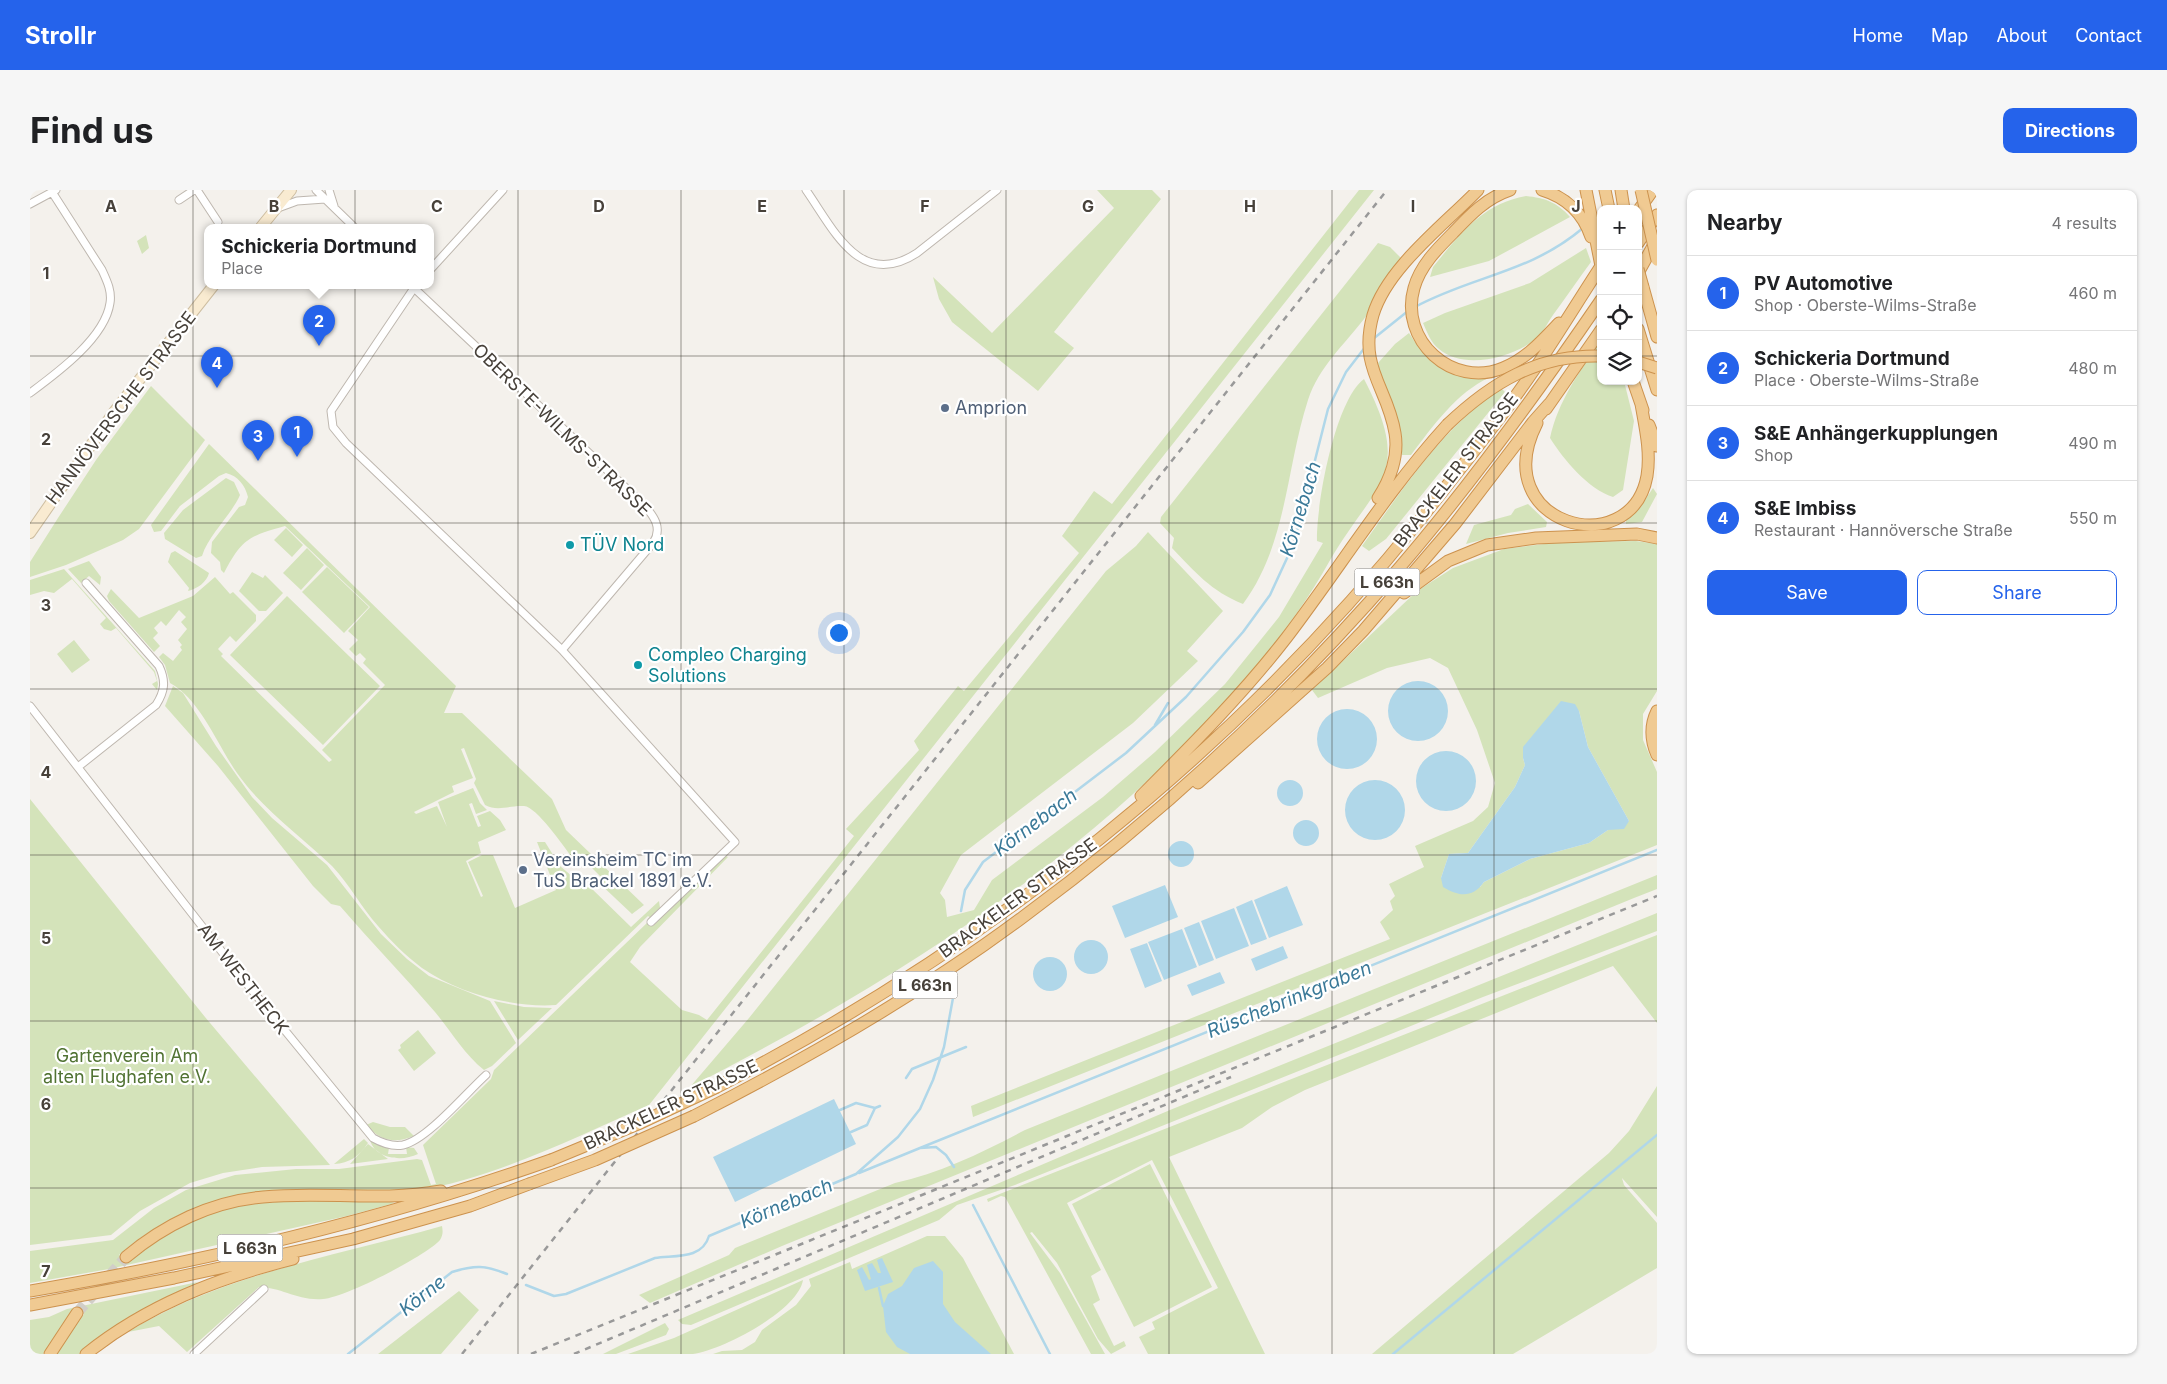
<!DOCTYPE html>
<html lang="en">
<head>
<meta charset="utf-8">
<style>
  body { margin:0; font-family:Inter,sans-serif; background:#f6f6f6; color:#202124 }
  .controls { position:absolute; right:15px; top:15px; display:grid; overflow:hidden; border-radius:10px; box-shadow:0 1px 4px #0004 }
  .controls button { width:45px; height:45px; display:grid; place-items:center; padding:0; border:0; border-bottom:1px solid #e0e0e0; background:#fff; color:#202124; font:25px sans-serif }
  .you { position:absolute; left:808px; top:442px; width:18px; height:18px; margin:-12px; border:4px solid #fff; border-radius:50%; background:#1a73e8; box-shadow:0 0 0 8px #1a73e833 }
  .badge { display:grid; place-items:center; width:32px; height:32px; border-radius:50%; background:#2563eb; color:#fff; font-size:16px; font-weight:700 }
  .pin { position:absolute; translate:-50% -41px; filter:drop-shadow(0 1px 2px #0008) }
  .pin::after { content:''; position:absolute; top:26px; width:18px; height:15px; background:inherit; clip-path:polygon(0 0,100% 0,50% 100%) }
  .popup { position:absolute; left:174px; top:34px; width:230px; height:65px; box-sizing:border-box; display:grid; place-content:center; border-radius:10px; background:#fff; filter:drop-shadow(0 1px 4px #0005); font-size:16px; white-space:nowrap; color:#757577 }
  .popup b { font-size:19px; color:#202124 }
  .popup::after { content:''; position:absolute; left:50%; top:100%; margin-left:-10px; border:10px solid transparent; border-top-color:#fff }
  .list { margin:0; padding:0; list-style:none }
  h2 { display:flex; justify-content:space-between; align-items:center; height:65px; margin:0; padding:0 20px; font-size:21px }
  h2 small { font-size:16px; font-weight:400; color:#757577 }
  .list li { display:grid; grid-template-columns:32px 1fr auto; gap:15px; align-items:center; box-sizing:border-box; height:75px; padding:0 20px; border-top:1px solid #e0e0e0 }
  .list b { display:block; font-size:19px; white-space:nowrap }
  .list p { margin:0; font-size:16px; white-space:nowrap; color:#757577 }
  .list em { font-size:16px; font-style:normal; color:#757577 }
  .actions { display:flex; gap:10px; padding:15px 20px }
  .actions a { flex:1; padding:11px 0; border:1px solid #2563eb; border-radius:10px; text-align:center; font-size:18px; color:#2563eb }
  .actions .main { background:#2563eb; color:#fff }
  .icon { flex:none; width:28px; height:28px; fill:none; stroke:currentColor; stroke-width:2; stroke-linecap:round; stroke-linejoin:round }
  .map { position:relative; flex:none; width:1627px; height:1164px; overflow:hidden; border-radius:10px }
  header { display:flex; align-items:center; gap:30px; box-sizing:border-box; height:70px; padding:0 25px; background:#2563eb; color:#fff }
  header strong { font-size:24px }
  nav { display:flex; gap:28px; margin-inline-start:auto; font-size:18px }
  .intro { display:flex; align-items:center; justify-content:space-between; box-sizing:border-box; height:120px; padding:0 30px }
  h1 { margin:0; font-size:35px }
  .button { padding:12px 22px; border-radius:10px; background:#2563eb; color:#fff; font-size:18px; font-weight:700 }
  main { display:flex; gap:30px; padding:0 30px }
  aside { flex:1; background:#fff; border-radius:10px; box-shadow:0 1px 4px #0004 }
  .map>svg:first-child { display:block }
</style>
</head>
<body>
<header>
<strong>Strollr</strong>
<nav><a>Home</a><a>Map</a><a>About</a><a>Contact</a></nav>
</header>
<div class="intro"><h1>Find us</h1><a class="button">Directions</a></div>
<main>
<div class="map">
<svg width="1627" height="1164" viewBox="0 0 1627 1164">
  <rect width="100%" height="100%" fill="#f4f1ec"/>
  <!-- green -->
  <path fill="#d4e3ba" fill-rule="evenodd" d="M1067,0H1122L1131,9L1024,142L1044,158L1008,201L922,132L909,109L903,87L962,143L1084,18Z
    M1329,0H1344L619,915C546,947 465,988 386,1001C353,1006 321,1003 288,1002C213,1000 146,1014 89,1065L103,1069C163,1014 230,1009 308,1011C326,1011 348,1008 365,1013L317,1026L79,1079L0,1093V1061L83,1050L124,1018L156,1000L205,985L266,979H309L387,969L392,970L401,995L406,994L393,955L461,889L464,880L618,732L623,736L696,666L698,667L610,757L600,772L652,820L669,825L677,830L824,646L816,639L889,560L884,551L928,496L934,501L1049,363L1032,346L1064,301L1082,314Z
    M1496,6C1515,8 1527,12 1540,27L1459,71L1400,87L1403,77C1430,44 1452,14 1496,6Z
    M116,45L119,58L112,64L107,51Z
    M1348,53L1360,57L1371,68C1362,79 1354,90 1347,102C1342,111 1340,122 1334,129C1314,155 1289,177 1278,210C1256,278 1257,355 1213,414C1181,401 1165,382 1142,358L1144,348L1130,333L1131,327Z
    M1556,58L1561,72C1548,90 1536,107 1523,125C1518,132 1514,141 1508,147C1486,167 1434,181 1409,159C1401,153 1397,142 1393,133L1415,123L1500,93Z
    M1379,143C1399,175 1421,188 1460,187C1426,203 1403,236 1381,265H1372C1371,232 1354,204 1348,173L1365,154Z
    M1571,150V191H1594L1604,231L1593,300L1583,307C1558,299 1534,270 1520,248C1528,211 1550,181 1571,150Z
    M1334,189C1385,287 1345,292 1299,372C1263,436 1222,483 1172,537C1027,689 846,802 660,897L719,828L1076,381L1106,356L1118,342L1193,421L1157,461L1168,471L1103,533L931,665L910,703L915,710L917,727L944,720L962,690L1073,607L1125,562L1195,494L1249,427L1293,353L1287,351C1286,316 1305,210 1334,189Z
    M121,196L175,250L109,339L93,350L36,375L0,387V372L28,328L66,270Z
    M1471,198L1475,202L1356,349L1339,361L1332,356C1373,299 1412,238 1471,198Z
    M179,254L426,496L414,523H432L522,609L536,640L614,715L602,724L567,691L571,687L547,663L542,667C533,656 507,617 494,616C480,615 468,622 455,615L444,593L446,589L434,558L431,559L443,588L422,596L424,602L384,622L386,624L407,616L417,637L408,612L443,598L450,613L457,620L446,624L442,613L439,614L448,637L451,636L447,626L460,621L470,630L476,640L448,652L451,663L436,671L451,707L453,706L438,672L452,665H463L485,718L526,700L507,652H515L530,676L556,698L559,696L601,737L629,711L630,718L621,728L618,726L526,815C482,818 428,803 392,778C376,766 361,751 348,736C331,717 320,695 302,676C270,645 233,620 207,583C188,556 170,509 140,493L135,475L129,467L133,463L143,471L152,460L150,457L152,455L148,450L157,439L151,432L156,427L149,420L136,436L131,431L124,438L128,443L123,448L130,456L124,462L79,411L77,406L81,399L109,428L163,406L185,387L200,404L203,402L226,425V431L206,452L200,446L188,459L193,464L191,466L299,572L302,570L292,560L355,495L333,473L336,469L330,463L326,466L319,459L328,450L318,441L340,417L255,336C219,346 212,349 194,383L191,380L190,372L181,363L182,352L209,317L215,315L218,307C215,295 208,286 196,283L189,286L150,316L131,341L124,342L121,335Z
    M196,288L204,292L210,305C200,327 179,344 172,366L166,368L135,349L134,343L153,320Z
    M1623,298L1627,304L1612,332L1596,334V330L1609,319Z
    M1498,314L1517,332L1516,337L1478,343L1436,354L1444,335L1481,325L1485,319Z
    M256,338L273,355L262,367L244,350Z
    M1606,351L1627,354V501L1613,524V550L1627,582V655L943,927L941,916L1360,749L1350,732L1363,720L1360,711L1365,706L1359,694L1394,677L1385,656L1443,631L1458,617L1465,593L1447,540L1418,478L1400,468L1357,478L1288,508L1282,500L1387,401L1423,378L1474,359L1530,352ZM1531,512L1549,521L1558,557L1599,631L1578,640L1559,653L1500,669L1454,692L1450,697L1411,688L1419,664L1438,663L1485,597L1495,575L1493,568L1494,557Z
    M277,358L294,375L271,400L253,383Z
    M145,361L179,383C177,392 167,399 158,401L159,398L138,372L141,363Z
    M59,371L71,387L70,395L59,386L51,393L38,379Z
    M297,377L339,417L314,443L272,402Z
    M34,379L125,481L128,494L127,500L122,494L127,491L124,482L86,438L81,441L74,439L70,434L76,428L42,389L24,403L14,401L0,405V390Z
    M222,382L233,388L235,385L253,403L236,421H229L209,401Z
    M257,406L350,496L293,555L200,465Z
    M44,450L60,470L42,483L27,464Z
    M143,496L153,503L186,556L222,607L242,628L297,675L351,744L377,769L399,786L460,811L486,853L462,876L454,880C434,864 421,841 405,822C374,786 341,752 310,716L301,714L283,696L188,576L135,516Z
    M0,609L175,827L300,975L232,977L193,983L160,993L110,1021L81,1045L0,1055Z
    M1627,685V699L1604,708L752,1056L620,1113L609,1105L699,1065L705,1058L865,993C911,983 953,962 995,940Z
    M1627,723V741L1453,807L985,995L927,1015L909,1030L661,1135L652,1134L648,1130L1140,920Z
    M1627,745V833L1583,776L1275,900L1242,917L1212,938L1139,967L1235,1164H1118L1109,1147L1125,1139L1122,1132L1188,1098L1122,970L1037,1013L1071,1080L1061,1086L1070,1110L1063,1114L1084,1156L1094,1151L1096,1156L1081,1164L1068,1149L1027,1073L1002,1042L1000,1043L1030,1083L1075,1164H1061L975,1007L971,1006L958,1012L957,1009Z
    M464,811L494,817L522,818L488,850Z
    M388,840L406,863L384,881L368,860L371,858L370,855Z
    M1627,896V1027L1592,988L1594,995L1627,1033V1078L1483,1164H1342L1579,963L1599,941Z
    M343,932L360,937H375L384,946C364,954 351,951 336,935Z
    M334,949L338,953C328,967 320,973 304,974Z
    M340,950L359,958L358,964H377L376,957L384,958L388,964C372,972 345,969 340,950Z
    M338,954L358,969L320,974Z
    M1120,974L1182,1097L1104,1137L1042,1014Z
    M412,1036C413,1041 413,1045 410,1050C396,1066 314,1108 293,1109C267,1111 251,1097 229,1097L157,1162L129,1136L98,1142C193,1084 306,1066 412,1036Z
    M897,1046H915L933,1068L984,1164H683L692,1161L712,1160L725,1152L732,1140L766,1115L781,1096L779,1089L820,1072L822,1079Z
    M773,1090C768,1121 692,1160 663,1164C642,1164 619,1164 598,1164L644,1148Z
    M168,1092L102,1127L49,1164H26L54,1124L41,1122L13,1164H0V1130L19,1127L37,1119Z
    M429,1101L449,1120L411,1164H348Z
    M635,1133L639,1139L636,1145L586,1164H573Z"/>
  <!-- water -->
  <path fill="#b0d7e9" d="M1358 521a30 30 0 1 1 60 0a30 30 0 1 1-60 0Z
    M1531,511L1545,514L1549,521L1558,557L1599,631L1594,639L1578,640L1559,653L1500,669L1454,692C1442,709 1428,706 1413,697L1411,688L1419,664L1438,663L1485,597L1495,575L1493,568V557Z
    M1287 549a30 30 0 1 1 60 0a30 30 0 1 1-60 0Z
    M1386 591a30 30 0 1 1 60 0a30 30 0 1 1-60 0Z
    M1315 620a30 30 0 1 1 60 0a30 30 0 1 1-60 0Z
    M1247 603a13 13 0 1 1 26 0a13 13 0 1 1-26 0Z
    M1263 643a13 13 0 1 1 26 0a13 13 0 1 1-26 0Z
    M1138 664a13 13 0 1 1 26 0a13 13 0 1 1-26 0Z
    M1135,695L1148,727L1095,748L1082,716Z
    M1257,696L1273,735L1239,748L1224,710Z
    M1222,710L1237,749L1221,755L1206,717Z
    M1204,718L1219,756L1186,769L1171,731Z
    M1169,732L1184,770L1169,776L1154,738Z
    M1152,739L1167,777L1134,790L1118,752Z
    M1044 767a17 17 0 1 1 34 0a17 17 0 1 1-34 0Z
    M1117,753L1132,791L1115,798L1100,759Z
    M1253,756L1258,768L1226,781L1221,769Z
    M1003 784a17 17 0 1 1 34 0a17 17 0 1 1-34 0Z
    M1190,782L1195,793L1162,806L1157,795Z
    M804,909L826,954L705,1012L683,967Z
    M852,1068L863,1092L835,1101L827,1080L832,1077L839,1090L841,1089L837,1075L842,1073L848,1083H851L847,1070Z
    M903,1071L913,1082V1114L925,1132L961,1164H880L867,1157L856,1142L853,1116L858,1104L872,1096L884,1078Z"/>
  <g fill="none" stroke-linecap="round" stroke-linejoin="round">
    <!-- stream -->
    <path stroke="#b0d7e9" stroke-width="2.5" d="M1565,28L1571,23
      M1385,117C1442,86 1500,83 1553,38
      M1343,149L1378,121
      M1125,535L1138,513
      M931,721L935,700L953,672L1096,563L1156,507L1213,442L1240,405L1264,353L1298,219L1316,182L1336,156
      M876,888L882,879L936,857
      M810,920L826,913L845,918L850,916
      M821,942L837,935L845,918
      M890,958L1627,660
      M829,983L890,958L906,957L916,965L924,977
      M943,1015L1020,1164
      M496,1095L524,1106L536,1104L625,1068C644,1065 672,1070 679,1046L826,984L868,947L890,919L903,890L914,857L923,808
      M849,1098L853,1116
      M318,1164L422,1082C445,1075 455,1075 477,1084
      M1363,1164L1627,945"/>
    <!-- trunk-tunnel -->
    <path stroke="#d1cec8" stroke-width="11" stroke-dasharray="11 5.5" stroke-linecap="butt" d="M47,1123L96,1067"/>
    <!-- minor casing -->
    <g stroke="#beb7af" stroke-width="9">
      <path id="minor" d="M167,0L188,32
        M286,0L324,37
        M299,0L304,16
        M776,0C804,40 830,100 887,63L967,0
        M149,10L164,0
        M0,14L26,0
        M248,18L267,11L295,9
        M400,80L473,0
        M382,95L384,98L613,314C624,326 633,338 623,353L532,460L316,253L303,237L301,221L384,98L387,95
        M0,203C27,183 75,148 80,113C82,101 77,91 72,80L22,2
        M532,460L705,652L621,732
        M0,516L221,799L343,948C352,953 362,957 373,955C397,950 436,903 456,885
        M48,577L126,515C135,501 136,491 129,476L56,393
        M164,1164L234,1099"/>
    </g>
    <!-- secondary casing -->
    <g stroke="#cebea1" stroke-width="12">
      <path id="secondary" d="M231,37L261,0
        M0,343L84,222L184,95"/>
    </g>
    <!-- trunk casing -->
    <g stroke="#cc924e" stroke-width="13">
      <path id="trunk" d="M1480,0C1456,8 1440,25 1423,43C1407,59 1390,76 1384,98C1369,150 1422,199 1473,178C1496,169 1512,151 1529,133
        M1512,0C1535,7 1553,23 1561,47
        M1575,0L1579,19
        M1591,0L1594,19
        M1608,21L1623,0
        M1608,53L1627,25
        M1608,83L1627,49
        M1613,97L1627,147
        M1608,139L1627,200
        M1603,191L1613,220
        M1516,219L1571,140
        M1507,233C1455,335 1601,374 1617,286C1621,262 1615,237 1611,214
        M1619,235L1627,256
        M1348,308C1360,290 1369,266 1365,243C1358,198 1328,178 1343,125C1357,78 1414,35 1448,0
        M1374,403L1418,371L1457,355L1506,348L1607,344L1627,348
        M1627,521C1620,535 1621,551 1627,565
        M1168,593L1297,478L1333,441L1425,334L1503,232L1519,214
        M1111,606C1162,555 1213,504 1257,447C1311,376 1357,301 1417,235
        M687,897C958,758 1202,564 1393,326C1437,270 1483,214 1521,154C1538,128 1554,102 1571,76L1556,0
        M664,926C778,868 890,804 993,727C1130,626 1258,507 1370,377C1442,293 1508,202 1571,110
        M96,1067C134,1035 182,1011 233,1007C293,1001 349,1012 411,1001
        M0,1101C177,1071 352,1030 521,970
        M0,1115L144,1088L323,1049L440,1016L499,994
        M20,1164L47,1123
        M56,1164C117,1115 188,1088 263,1069"/>
    </g>
    <!-- minor -->
    <use href="#minor" stroke="#fff" stroke-width="7"/>
    <!-- secondary -->
    <use href="#secondary" stroke="#f9ebd1" stroke-width="10"/>
    <!-- trunk -->
    <use href="#trunk" stroke="#f0ca92" stroke-width="11"/>
    <!-- rail -->
    <path stroke="#999" stroke-width="2.5" stroke-dasharray="6 6" stroke-linecap="butt" d="M432,1164L1357,0
      M501,1164L1627,706
      M544,1164L1201,887"/>
    <!-- trunk-bridge casing -->
    <g stroke="#cc924e" stroke-width="13" stroke-linecap="butt">
      <path id="trunk-bridge" d="M1611,0L1627,70
        M1608,79L1613,97
        M1608,172L1627,178
        M1417,235C1461,193 1508,164 1571,166
        M521,970L608,934L687,897
        M499,994L565,970L664,926"/>
    </g>
    <!-- trunk-bridge -->
    <use href="#trunk-bridge" stroke="#f0ca92" stroke-width="11"/>
  </g>
  <!-- grid -->
  <path fill="none" stroke="#47413a" stroke-width="1" stroke-opacity="0.55" d="M163,0V1164M325,0V1164M488,0V1164M651,0V1164M814,0V1164M976,0V1164M1139,0V1164M1302,0V1164M1464,0V1164M0,166H1571M1608,166H1627M0,333H1627M0,499H1627M0,665H1627M0,831H1627M0,998H1627"/>
  <!-- markers -->
  <g fill="#5c6f8a" stroke="#fff" stroke-width="2">
    <circle cx="915" cy="218" r="5"/>
    <circle cx="493" cy="680" r="5"/>
  </g>
  <g fill="#0f9aa8" stroke="#fff" stroke-width="2">
    <circle cx="540" cy="355" r="5"/>
    <circle cx="608" cy="475" r="5"/>
  </g>
  <g text-anchor="middle" stroke-width="4.5" stroke-linejoin="round" paint-order="stroke">
    <!-- shield labels -->
    <g fill="#fff" stroke="#7e7a75" stroke-width="1">
      <rect x="1324.5" y="378.5" width="65" height="27" rx="4"/>
      <rect x="862.5" y="781.5" width="65" height="27" rx="4"/>
      <rect x="187.5" y="1044.5" width="65" height="27" rx="4"/>
    </g>
    <g font-size="16" font-weight="bold" fill="#47413a">
      <text x="1357" y="398">L 663n</text>
      <text x="895" y="801">L 663n</text>
      <text x="220" y="1064">L 663n</text>
    </g>
    <!-- street labels -->
    <g font-size="18" fill="#47413a" stroke="#fff">
      <text transform="translate(91 218) rotate(-53)" y="6">HANNÖVERSCHE STRASSE</text>
      <text transform="translate(532 240) rotate(44)" y="6">OBERSTE-WILMS-STRASSE</text>
      <text transform="translate(1426 280) rotate(-52)" y="6">BRACKELER STRASSE</text>
      <text transform="translate(988 708) rotate(-36)" y="6">BRACKELER STRASSE</text>
      <text transform="translate(213 789) rotate(52)" y="6">AM WESTHECK</text>
      <text transform="translate(641 915) rotate(-25)" y="6">BRACKELER STRASSE</text>
    </g>
    <!-- service labels -->
    <g font-size="18" fill="#4e5e75" stroke="#fff" text-anchor="start">
      <text x="925" y="224">Amprion</text>
      <text x="503" y="676">Vereinsheim TC im<tspan x="503" dy="21">TuS Brackel 1891 e.V.</tspan></text>
    </g>
    <!-- culture labels -->
    <g font-size="18" fill="#0d838f" stroke="#fff" text-anchor="start">
      <text x="550" y="361">TÜV Nord</text>
      <text x="618" y="471">Compleo Charging<tspan x="618" dy="21">Solutions</tspan></text>
    </g>
    <!-- park labels -->
    <g font-size="18" fill="#517333" stroke="#fff">
      <text x="97" y="872">Gartenverein Am<tspan x="97" dy="21">alten Flughafen e.V.</tspan></text>
    </g>
    <!-- water labels -->
    <g font-size="19" font-style="italic" fill="#3a7998" stroke="#fff">
      <text transform="translate(1270 319) rotate(-73)" y="7">Körnebach</text>
      <text transform="translate(1005 632) rotate(-37)" y="7">Körnebach</text>
      <text transform="translate(1259 809) rotate(-22)" y="7">Rüschebrinkgraben</text>
      <text transform="translate(756 1013) rotate(-23)" y="7">Körnebach</text>
      <text transform="translate(392 1105) rotate(-38)" y="7">Körne</text>
    </g>
  </g>
  <g font-size="16" text-anchor="middle" font-weight="bold" fill="#47413a" stroke="#fff" stroke-width="4.5" stroke-linejoin="round" paint-order="stroke">
    <text x="81" y="22">A</text>
    <text x="244" y="22">B</text>
    <text x="407" y="22">C</text>
    <text x="569" y="22">D</text>
    <text x="732" y="22">E</text>
    <text x="895" y="22">F</text>
    <text x="1058" y="22">G</text>
    <text x="1220" y="22">H</text>
    <text x="1383" y="22">I</text>
    <text x="1546" y="22">J</text>
    <text x="16" y="89">1</text>
    <text x="16" y="255">2</text>
    <text x="16" y="421">3</text>
    <text x="16" y="588">4</text>
    <text x="16" y="754">5</text>
    <text x="16" y="920">6</text>
    <text x="16" y="1087">7</text>
  </g>
</svg>
<div class="controls">
<button>+</button>
<button>−</button>
<button><svg class="icon" aria-label="locate" viewBox="0 0 24 24"><circle cx="12" cy="12" r="6"/><path d="M12 2v4M12 18v4M2 12h4M18 12h4"/></svg></button>
<button><svg class="icon" aria-label="layers" viewBox="0 0 24 24"><path d="M12 4l9 5-9 5-9-5zM3 14l9 5 9-5"/></svg></button>
</div>
<div class="you"></div>
<div class="pin badge" style="left:267px;top:267px">1</div>
<div class="pin badge" style="left:289px;top:156px">2</div>
<div class="popup"><b>Schickeria Dortmund</b>Place</div>
<div class="pin badge" style="left:228px;top:271px">3</div>
<div class="pin badge" style="left:187px;top:198px">4</div>
</div>
<aside>
<h2>Nearby<small>4 results</small></h2>
<ul class="list">
<li><span class="badge">1</span><div><b>PV Automotive</b><p>Shop · Oberste-Wilms-Straße</p></div><em>460 m</em></li>
<li><span class="badge">2</span><div><b>Schickeria Dortmund</b><p>Place · Oberste-Wilms-Straße</p></div><em>480 m</em></li>
<li><span class="badge">3</span><div><b>S&amp;E Anhängerkupplungen</b><p>Shop</p></div><em>490 m</em></li>
<li><span class="badge">4</span><div><b>S&amp;E Imbiss</b><p>Restaurant · Hannöversche Straße</p></div><em>550 m</em></li>
</ul>
<div class="actions"><a class="main">Save</a><a>Share</a></div>
</aside>
</main>
</body>
</html>
